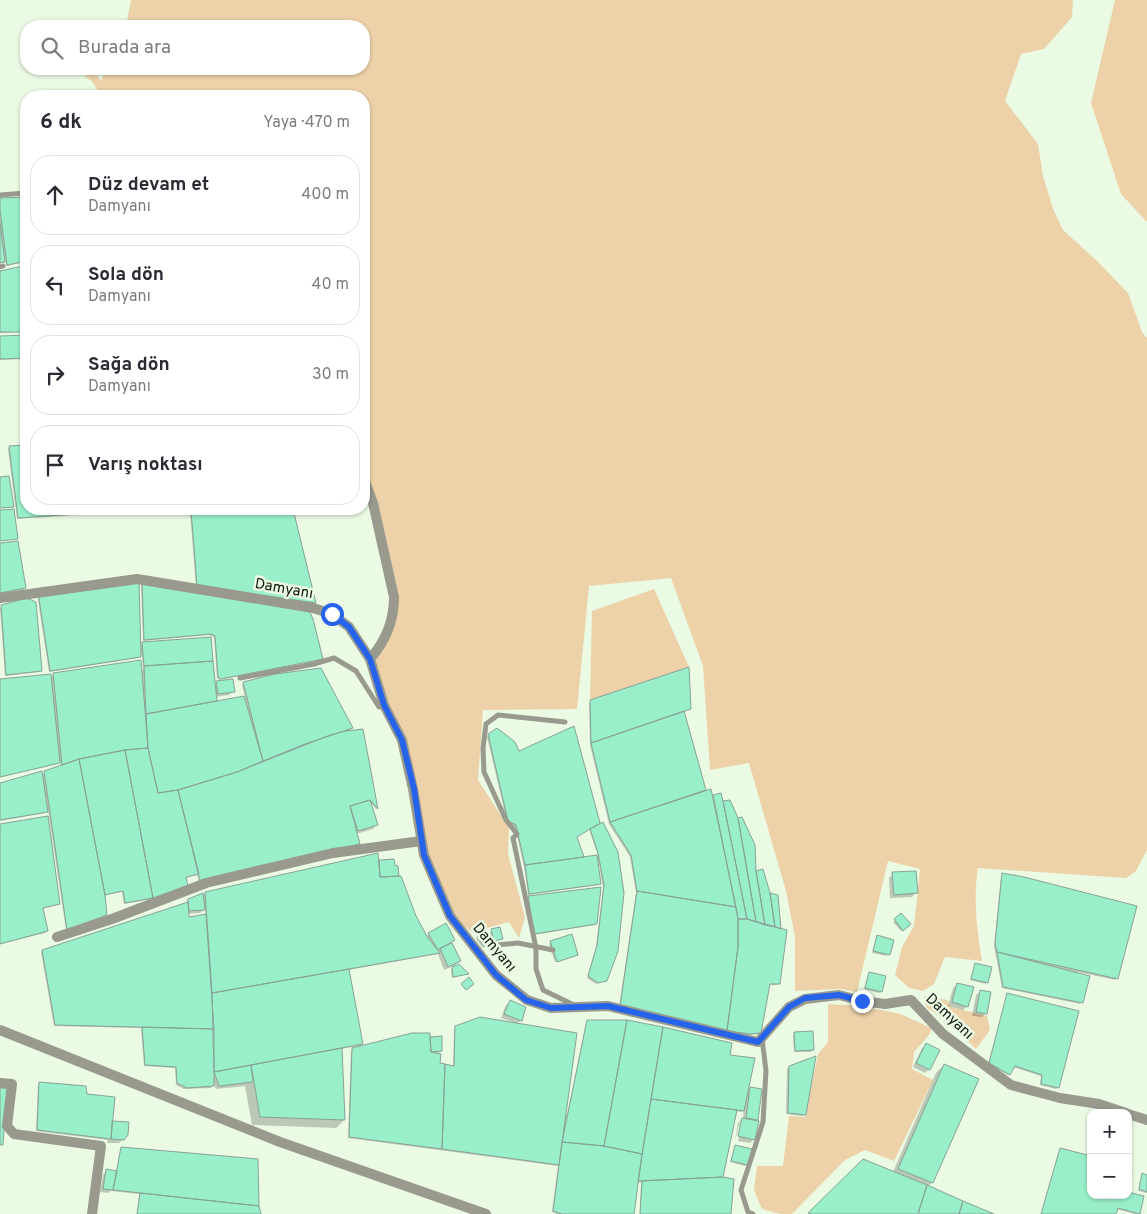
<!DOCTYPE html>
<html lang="tr">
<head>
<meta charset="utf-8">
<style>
  body { margin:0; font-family:Overpass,sans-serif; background:#f2f2f3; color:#2b2b33 }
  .controls { position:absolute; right:15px; bottom:15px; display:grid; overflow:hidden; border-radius:10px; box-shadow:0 1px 4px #0004 }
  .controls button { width:45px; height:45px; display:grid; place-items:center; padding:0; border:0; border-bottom:1px solid #e1e1e2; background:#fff; color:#2b2b33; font:25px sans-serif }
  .stop { position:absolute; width:15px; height:15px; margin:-11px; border:4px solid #2563eb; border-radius:50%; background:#fff }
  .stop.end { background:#2563eb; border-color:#fff; box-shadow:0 1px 5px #0008 }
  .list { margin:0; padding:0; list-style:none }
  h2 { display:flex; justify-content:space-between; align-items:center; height:65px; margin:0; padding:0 20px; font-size:21px }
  h2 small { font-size:16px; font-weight:400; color:#7c7c81 }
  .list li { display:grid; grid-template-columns:32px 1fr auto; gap:15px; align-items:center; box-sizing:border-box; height:80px; margin:0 10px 10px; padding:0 10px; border:1px solid #e1e1e2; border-radius:20px }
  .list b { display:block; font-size:19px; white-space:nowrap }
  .list p { margin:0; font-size:16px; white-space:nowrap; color:#7c7c81 }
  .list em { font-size:16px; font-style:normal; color:#7c7c81 }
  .icon { flex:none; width:28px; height:28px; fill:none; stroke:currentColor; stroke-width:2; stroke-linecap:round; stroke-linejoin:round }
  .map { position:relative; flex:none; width:1147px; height:1214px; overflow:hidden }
  .search { position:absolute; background:#fff; box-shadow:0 1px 4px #0004; left:20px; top:20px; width:350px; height:55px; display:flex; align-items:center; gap:12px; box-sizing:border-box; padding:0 18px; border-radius:20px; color:#7c7c81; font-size:19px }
  .panel { position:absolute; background:#fff; box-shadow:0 1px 4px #0004; left:20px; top:90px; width:350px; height:425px; border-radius:20px }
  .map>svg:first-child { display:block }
</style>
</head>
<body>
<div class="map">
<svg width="1147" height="1214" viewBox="0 0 1147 1214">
  <rect width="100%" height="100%" fill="#eafae3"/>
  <!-- green -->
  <path fill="#edd2a9" d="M131,0H1073L1072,17L1044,49L1021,54L1005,101L1038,144L1043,176L1053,209L1063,230L1097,261L1128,293L1142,332L1147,338V850L1136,871L1126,878L978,868C973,898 977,931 982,961L945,957L934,984L923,991L909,988L895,975L902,947L914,926L920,869L888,861L857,992L840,989L795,991V937L786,891L749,763L710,770L703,666L671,578L589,586L577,709L483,710L478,780L509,828L508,854L525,917L519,938L509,922L473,932C434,915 405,770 395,728C389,705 382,683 375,661L394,626L375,502L364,473V96H101L92,81L84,76L96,74L101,81L106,69H364V26H126Z
    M1115,0H1147V222L1121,194L1091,103Z
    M654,589L689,667L590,700L592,611Z
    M924,996L947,1000L951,1007L987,1016L990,1030L976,1049L946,1021L926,1007Z
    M828,1004L862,1006L900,1014L932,1028L929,1035L914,1052L912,1069L933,1080L894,1161L865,1150L845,1160L792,1214H781L762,1209L754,1190L757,1166H783L789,1116L805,1117L818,1054L828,1042Z"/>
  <!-- shadow -->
  <path fill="#0003" fill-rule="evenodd" d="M26,198V262L6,266L5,260L0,264V200Z
    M26,266V332L0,333V272L22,269Z
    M26,337V359L0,360V338Z
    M10,447H26V509H160L17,519L8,449Z
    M219,509H291L314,603L313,604L196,587L190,512L192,511Z
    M0,544L25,588L23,590L0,593Z
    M143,584L321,659L219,680L217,678L214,638H215L209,635L143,641L141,585Z
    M37,594L140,646L145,641V643L214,685L217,682L233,691L229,695L215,697L216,702L245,697L242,685L244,683L352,728L348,732L362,730L377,808L376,809L370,802L376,825L373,829L356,834L359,844L357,845L199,881L197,875L185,878L187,886L151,899L124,904L122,892L103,895L66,930L48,810L45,813L0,821V784L42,776L45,772L61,766L60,761L57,764L0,777V680L50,678L53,675L143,670L142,655L138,658L49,672Z
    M2,606L41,670L40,672L5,676L0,608Z
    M591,701L690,709L683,712L705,792L712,796L720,794L722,803L755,872L779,983L777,985H768L760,1032L758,1034L748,1035L619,1007L636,893L630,857L609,824L590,745L589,703Z
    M573,727L599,824L602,823L617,853L606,980L596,984L587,978L596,947L603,888L599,864H597L599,884L598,885L528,895L524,867L515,827L507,822L487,737L489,735L518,753ZM589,829L598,856L583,858L576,837Z
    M0,826L58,904L42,909L47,931L45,933L0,944Z
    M379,861L398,875L395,878L426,937L429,934L454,939L447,946L459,961L455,965L444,970L438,954L348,970L362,1044L358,1047V1046L340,1049L344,1120L336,1128L252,1125L245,1086L216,1089L214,1085L211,1088L184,1089L176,1085L175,1068L144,1066L141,1028L54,1026L41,952L43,951L184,904L188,900L202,896L205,893L377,863ZM205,909V915L187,919V914L200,913Z
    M893,874L916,893L912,897L890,898L889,878Z
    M1003,874L1117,979L1115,980L1078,972V974L1089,977L1080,1004L1002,988L994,946L1001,876Z
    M529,897L596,923L594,925L533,935L527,899Z
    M901,915L909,924L901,931L893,922Z
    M492,931L502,938L493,942L490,932Z
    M482,934L489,942L483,948L476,939Z
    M877,937L892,940L887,956L872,953Z
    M551,942L575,956L555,962L549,944Z
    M976,964L987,982L985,984L970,980Z
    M452,968L467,974L452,978L451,970Z
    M869,973L881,992L879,993L864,989Z
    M957,984L967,1006L963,1010L948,1006L953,988Z
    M980,992L985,1014L982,1017L972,1016L976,995Z
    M1008,994L1058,1087L1056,1089L1040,1085L1041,1076L1013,1067L1008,1075L988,1064Z
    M510,1002L521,1020L517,1024L565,1114L567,1115L586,1023L588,1021L729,1056L746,1093L751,1089L761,1090L754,1139L750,1143L738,1141L742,1122H740L735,1140L738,1123L742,1119H743L744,1108L741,1112L736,1111L722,1178L730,1214H640L641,1182H637L632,1214H557L552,1212L558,1166L348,1138L351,1051L353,1049L429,1040L441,1051L437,1054L439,1064L453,1067L454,1029L456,1027L513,1024V1022L501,1018L506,1005Z
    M795,1034L813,1050L811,1052H794L793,1035Z
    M926,1045L929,1069L925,1073L913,1067L922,1048Z
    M944,1065L977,1079L932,1183L928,1186L992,1214H808L863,1161L893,1172L936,1073Z
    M789,1067L805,1115L803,1116L786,1114L787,1069Z
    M39,1084L86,1095L111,1122L123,1139L119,1143H107L108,1140L36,1131L38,1085Z
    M736,1146L747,1164L745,1166L730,1162Z
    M122,1149L257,1160L259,1214H137L139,1194L111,1191L108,1193L100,1192L103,1175L107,1171L116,1172Z
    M1060,1149L1091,1195L1138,1213L1135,1214L1116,1209L1115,1214H1042Z
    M1143,1175L1147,1176V1193L1138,1191Z"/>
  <!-- building -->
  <path fill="#99efca" stroke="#88a296" d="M26,197V261L7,265L0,210V198Z
    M0,223L5,262L0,263Z
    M23,266L26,285V332H0V271Z
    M26,335V358L0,359V336Z
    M26,445V509H149L18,518L9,446Z
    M9,476L14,507L0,508V477Z
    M14,509L18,539L0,541V510Z
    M203,509H293L316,603L197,586L191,510Z
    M18,541L26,588L0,593V543Z
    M139,581L141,657L50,671L38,592Z
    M142,582L308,608L313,619L323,659L221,679L218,677L215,636L211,634L144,640Z
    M27,598L36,602L42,671L6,675L1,605Z
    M211,637L213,661L144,666L142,642Z
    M141,660L148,748L125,750L79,759L62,765L53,673Z
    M213,661L217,701L146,714L144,666Z
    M689,667L691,709L591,743L590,700Z
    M321,668L353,728L305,744L263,761L243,682L275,674Z
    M51,674L60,763L0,777V679Z
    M233,679L235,692L218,694L216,681Z
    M244,696L263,761L237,772L178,790L158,793L148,748L146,714Z
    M684,711L706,790L610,822L591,743Z
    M574,726L600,823L577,837L584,857L525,865L516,825L508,821L488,734L497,728L515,742L519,751Z
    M363,729L378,809L370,800L350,806L360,844L200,881L178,790L237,772L330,735L346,731Z
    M148,748L158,793L178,790L199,874L186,877L188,886L153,898L125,750Z
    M125,750L153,898L125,903L123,891L105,895L79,759Z
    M79,759L105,895L107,915L67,930L44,771Z
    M42,771L48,812L0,820V783Z
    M711,789L736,907L637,891L631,855L610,822Z
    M721,793L723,801L747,919H738L713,795Z
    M370,800L378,825L358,831L350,806Z
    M730,800L738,818L756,922L747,919L723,801Z
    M48,816L60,904L43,908L48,931L0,944V824Z
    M742,817L755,845L756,871L765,925L756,922L738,818Z
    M603,822L618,852L624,893L618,951L607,981L598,983L588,976L597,945L604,885L598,853L590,829Z
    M378,853L380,877L401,876L416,916L428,938L440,953L212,993L205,892Z
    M597,855L601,884L529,894L525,865Z
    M394,859L395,865L398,866L399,876L380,877L379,860Z
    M763,869L770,893L775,927L765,925L756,871Z
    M916,871L918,893L894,895L892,872Z
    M1002,873L1024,877L1137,906L1118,979L997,952L995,944Z
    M601,887L597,924L534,934L528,896Z
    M637,891L736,907L738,919V947L727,1031L620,1006Z
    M203,893L205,910L189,911L188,899Z
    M770,893L778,895L781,929L775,927Z
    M188,902L189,917L206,914L214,1029L55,1025L42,950Z
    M901,913L911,924L903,931L894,919Z
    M738,919H747L787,930L780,984H770L761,1033L750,1034L727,1031L738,947Z
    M446,923L455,940L438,950L428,933Z
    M500,927L503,939L494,941L491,929Z
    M482,932L491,942L485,947L477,937Z
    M572,934L578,955L557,962L550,941Z
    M877,935L894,940L890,955L873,951Z
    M452,943L461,961L448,967L440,948Z
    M997,952L1090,976L1083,1003L1003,987Z
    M975,963L992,967L988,983L971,979Z
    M459,964L469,974L453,977L452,967Z
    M349,969L363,1044L214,1072L212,993Z
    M869,972L886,976L882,992L865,988Z
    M469,977L474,984L466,990L461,984Z
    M957,983L974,987L968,1007L952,1002Z
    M980,990L991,992L987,1014L976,1012Z
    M1007,993L1079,1011L1059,1088L1041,1084L1042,1075L1015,1066L1010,1075L989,1063Z
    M510,1000L526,1007L522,1021L504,1014Z
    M480,1017L577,1033L559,1165L442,1149L445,1064L454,1066L455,1026Z
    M587,1020H627L604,1146L562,1142Z
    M627,1020L663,1027L642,1154L604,1146Z
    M142,1027L214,1029V1086L187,1088L177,1083L176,1067L145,1065Z
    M663,1027L732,1043L730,1055L755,1058L744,1111L651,1099Z
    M813,1031L814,1050L795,1051L794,1032Z
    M412,1033H430L431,1052L441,1054L440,1063L445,1064L442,1149L349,1137L352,1048Z
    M442,1036V1051L431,1052L430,1037Z
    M926,1043L940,1050L930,1070L916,1063Z
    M342,1048L345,1120L260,1117L251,1065Z
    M816,1056L806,1115L788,1113L789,1066Z
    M944,1064L979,1079L933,1183L898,1169Z
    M251,1065L253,1082L219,1086L214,1072Z
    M39,1082L86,1086L87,1094L115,1097L111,1139L37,1130Z
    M750,1087L762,1089L758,1120L746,1118Z
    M0,1088H7L3,1145H0Z
    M651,1099L737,1110L723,1177L638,1181Z
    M742,1118L759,1121L755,1140L738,1136Z
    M112,1121L129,1122L128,1135L124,1140L111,1139Z
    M562,1142L604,1146L642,1154L634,1214H562L553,1211Z
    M735,1145L752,1149L748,1165L731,1161Z
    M121,1147L258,1159L259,1206L113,1190Z
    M1060,1148L1091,1156V1195H1128V1192L1144,1196L1140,1214L1118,1208L1116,1214H1041Z
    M863,1159L927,1185L918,1214H812L808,1213Z
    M1128,1167L1132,1168L1128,1181Z
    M106,1169L117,1171L113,1190L103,1189Z
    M1142,1173L1147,1175V1192L1139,1189Z
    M723,1177L734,1179L731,1214H640L642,1181Z
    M927,1185L963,1201L959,1214H918Z
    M140,1193L259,1206L261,1214H137Z
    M963,1201L994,1214H959Z"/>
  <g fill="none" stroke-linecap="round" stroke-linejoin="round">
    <!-- service -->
    <path stroke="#99998e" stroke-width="5" d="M0,195L26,193
      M0,267L3,266
      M240,678L314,664L334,658L356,671L379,707L384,705
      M565,722L498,715L486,724L483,748L484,772L506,820L517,834L513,838L536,948V969L543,990L574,1005
      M496,945L518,943L553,950
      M753,1214L748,1212L741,1190L763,1122L766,1071L762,1038"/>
    <!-- minor -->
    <path stroke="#99998e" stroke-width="10" d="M364,479L373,503L394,597C394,620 385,642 370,659
      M0,598L137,579L313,608L332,614L349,627L370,659L384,705L402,740L413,789L424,855L450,916L496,975L527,1000L551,1008L608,1006L758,1042L789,1007L805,999L839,995L862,1001L885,1004L911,1000L943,1034L1011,1085L1060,1098L1099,1104L1126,1113
      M57,937L112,919L206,883L333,853L421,841
      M0,1030L280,1142L486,1214
      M0,1083L12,1084L7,1126L14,1134L101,1146L92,1214
      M1128,1114L1147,1120"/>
  </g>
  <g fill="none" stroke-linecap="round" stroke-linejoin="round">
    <!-- route -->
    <path stroke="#2563eb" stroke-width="6" d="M332,614L349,627L370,659L384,705L402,740L414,789L424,855L450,916L496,975L526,1000L551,1008L608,1006L758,1042L789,1007L805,998L839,995L862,1001"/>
  </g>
  <g text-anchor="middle" stroke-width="5" stroke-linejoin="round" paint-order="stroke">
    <!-- street labels -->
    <g font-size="15" fill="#131911" stroke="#eafae3">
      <text transform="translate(284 588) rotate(10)" y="5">Damyanı</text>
      <text transform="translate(495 947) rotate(50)" y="5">Damyanı</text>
      <text transform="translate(950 1016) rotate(43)" y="5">Damyanı</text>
    </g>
  </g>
</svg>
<div class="controls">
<button>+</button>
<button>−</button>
</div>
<div class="stop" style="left:332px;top:614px"></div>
<div class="stop end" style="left:862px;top:1001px"></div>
<div class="search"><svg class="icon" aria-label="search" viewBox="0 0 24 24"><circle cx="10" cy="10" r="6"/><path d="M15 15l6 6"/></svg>Burada ara</div>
<section class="panel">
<h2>6 dk<small>Yaya · 470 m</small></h2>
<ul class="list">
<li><svg class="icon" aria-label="ahead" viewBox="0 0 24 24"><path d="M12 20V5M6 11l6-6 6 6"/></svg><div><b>Düz devam et</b><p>Damyanı</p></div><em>400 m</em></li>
<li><svg class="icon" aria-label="left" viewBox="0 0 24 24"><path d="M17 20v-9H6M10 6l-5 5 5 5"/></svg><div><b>Sola dön</b><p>Damyanı</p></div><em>40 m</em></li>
<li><svg class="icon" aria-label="right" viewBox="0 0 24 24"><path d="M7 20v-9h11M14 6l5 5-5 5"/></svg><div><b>Sağa dön</b><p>Damyanı</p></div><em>30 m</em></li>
<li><svg class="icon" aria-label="arrive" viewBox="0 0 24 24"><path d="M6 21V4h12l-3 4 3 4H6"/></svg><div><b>Varış noktası</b></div></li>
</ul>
</section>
</div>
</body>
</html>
